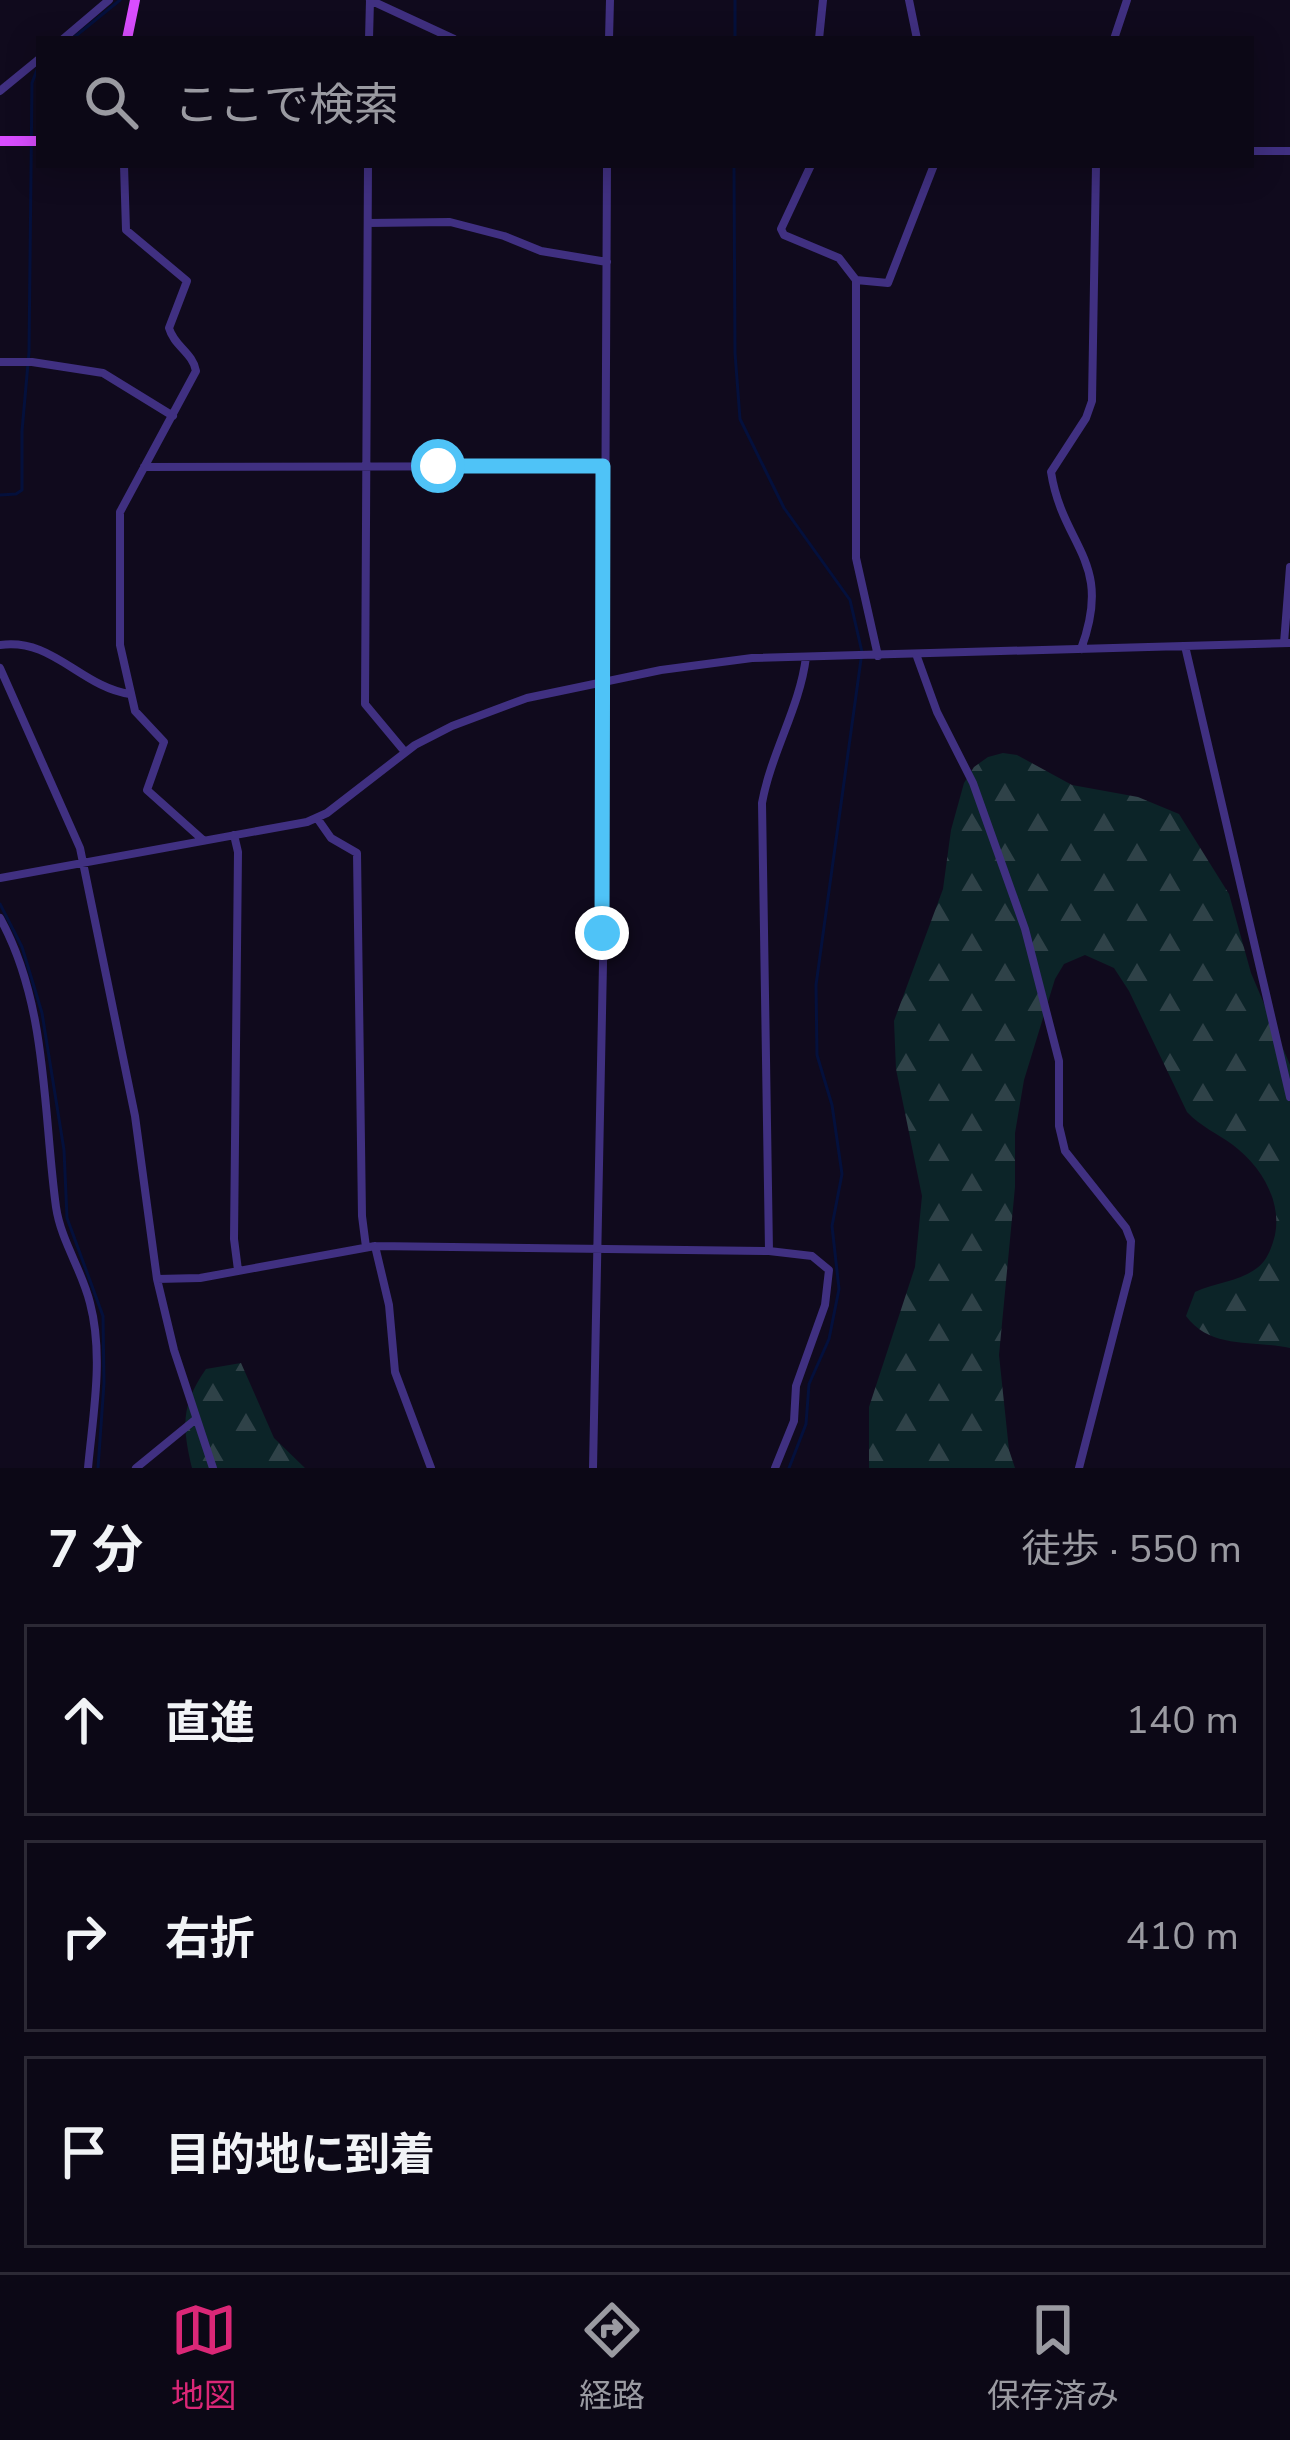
<!DOCTYPE html>
<html lang="ja">
<head>
<meta charset="utf-8">
<style>
  body { margin:0; font-family:"Nunito Sans","Noto Sans JP",sans-serif; background:#15111f; color:#f1f3f6 }
  .stop { position:absolute; width:36px; height:36px; margin:-27px; border:9px solid #4fc3f7; border-radius:50%; background:#fff }
  .stop.end { background:#4fc3f7; border-color:#fff; box-shadow:0 3px 12px #0008 }
  .list { margin:0; padding:0; list-style:none }
  h2 { display:flex; justify-content:space-between; align-items:center; height:156px; margin:0; padding:0 48px; font-size:51px }
  h2 small { font-size:39px; font-weight:400; color:#9a9aa1 }
  .list li { display:grid; grid-template-columns:78px 1fr auto; gap:36px; align-items:center; box-sizing:border-box; height:192px; margin:0 24px 24px; padding:0 24px; border:3px solid #2c2935; border-radius:0px }
  .list b { display:block; font-size:45px; white-space:nowrap }
  .list em { font-size:39px; font-style:normal; color:#9a9aa1 }
  .icon { flex:none; width:66px; height:66px; fill:none; stroke:currentColor; stroke-width:2; stroke-linecap:round; stroke-linejoin:round }
  .map { position:relative; flex:none; width:1290px; height:1468px; overflow:hidden }
  .search { position:absolute; background:#0c0816; box-shadow:0 6px 30px #0003; left:36px; right:36px; top:36px; height:132px; display:flex; align-items:center; gap:30px; box-sizing:border-box; padding:0 42px; border-radius:0px; color:#9a9aa1; font-size:45px }
  .sheet { height:804px; background:#0c0816 }
  nav { display:flex; justify-content:space-around; align-items:center; box-sizing:border-box; height:168px; border-top:3px solid #2c2935; background:#0c0816; font-size:33px; color:#9a9aa1 }
  nav a { display:grid; justify-items:center; gap:6px }
  nav .on { color:#db2777 }
  .map>svg:first-child { display:block }
</style>
</head>
<body>
<div class="map">
<svg width="1290" height="1468" viewBox="0 0 1290 1468">
  <defs>
    <pattern id="forest-firs" width="22" height="20" patternUnits="userSpaceOnUse" patternTransform="scale(3)"><rect width="22" height="20" fill="#0c2428"/><path d="M5 1l3.5 6h-7zM16 11l3.5 6h-7z" fill="#2f4248"/></pattern>
  </defs>
  <rect width="100%" height="100%" fill="#100a1d"/>
  <!-- forest -->
  <path fill="url(#forest-firs)" d="M1003,753L1017,755L1072,785L1138,797L1179,814L1229,894L1251,973L1290,1065V1348C1254,1340 1211,1350 1186,1316L1195,1292C1214,1283 1241,1281 1257,1268C1267,1261 1272,1247 1275,1235C1282,1201 1261,1166 1233,1145C1217,1133 1201,1127 1187,1112L1129,991L1114,968L1085,955L1064,964L1055,979L1024,1080L1015,1133V1187L999,1355L1009,1450L1015,1468H869V1407L915,1267L922,1196L896,1069L894,1021L943,889L951,830L964,783L974,767L988,757Z
    M241,1363L274,1438L305,1468H192C182,1426 181,1405 206,1369Z"/>
  <g fill="none" stroke-linecap="round" stroke-linejoin="round">
    <!-- stream -->
    <path stroke="#04103c" stroke-width="3" d="M72,39L120,0
      M735,39V0
      M734,165L735,353L740,419L784,508L850,600L862,652L816,985L817,1055L832,1105L842,1174L832,1226L839,1289L829,1339L809,1384L806,1424L789,1468
      M0,495L16,494L22,490V431L29,352L32,83L39,64
      M0,904L22,947L42,1013L64,1150L67,1218L103,1316L104,1383L98,1468"/>
    <!-- minor -->
    <path stroke="#403081" stroke-width="8" d="M370,0L454,39
      M909,0L917,39
      M63,39L109,0
      M369,39L370,0
      M609,39L610,0
      M819,39L823,0
      M1114,39L1127,0
      M0,91L39,59
      M1251,151H1290
      M124,165L126,230L187,281L169,328C174,346 193,353 196,371L120,512V645L135,711L164,742L147,790L203,840
      M368,165L365,704L405,752
      M811,165L781,229L784,235L839,258L856,280V558L878,656
      M368,223L450,222L504,236L541,251L607,262
      M856,280L888,283L934,165
      M0,362H32L103,373L173,416
      M144,467L603,466
      M1284,643L1290,567
      M0,645C52,637 81,687 130,694
      M1185,646L1290,1097
      M1081,649C1114,560 1063,548 1051,472L1086,418L1092,401L1096,165
      M916,654L937,712L973,783L1025,929L1059,1061V1126L1065,1151L1126,1228L1131,1241L1129,1274L1079,1468
      M0,668L80,848L135,1116L157,1279L174,1350L213,1468
      M317,818L331,838L357,853L362,1216L366,1247
      M234,835L238,852L234,1239L238,1270
      M0,878L307,822L327,813L415,745L452,726L527,698L661,670L752,658L1290,643
      M0,918C48,1005 43,1112 56,1207C61,1241 82,1270 90,1303C104,1356 93,1414 88,1468
      M375,1246L389,1305L395,1372L431,1468
      M769,1251L762,803C771,753 800,707 806,657
      M157,1279L200,1278L375,1246L769,1251L812,1256L829,1270L825,1305L796,1386L794,1421L775,1468
      M136,1468L196,1419
      M593,1468L603,963L607,165"/>
    <!-- major -->
    <path stroke="#d94dff" stroke-width="10" d="M127,39L135,0
      M0,141H39"/>
  </g>
  <g fill="none" stroke-linecap="round" stroke-linejoin="round">
    <!-- route -->
    <path stroke="#4fc3f7" stroke-width="15" d="M438,466H603L602,933"/>
  </g>
</svg>
<div class="stop" style="left:438px;top:466px"></div>
<div class="stop end" style="left:602px;top:933px"></div>
<div class="search"><svg class="icon" aria-label="search" viewBox="0 0 24 24"><circle cx="10" cy="10" r="6"/><path d="M15 15l6 6"/></svg>ここで検索</div>
</div>
<section class="sheet">
<h2>7 分<small>徒歩 · 550 m</small></h2>
<ul class="list">
<li><svg class="icon" aria-label="ahead" viewBox="0 0 24 24"><path d="M12 20V5M6 11l6-6 6 6"/></svg><div><b>直進</b></div><em>140 m</em></li>
<li><svg class="icon" aria-label="right" viewBox="0 0 24 24"><path d="M7 20v-9h11M14 6l5 5-5 5"/></svg><div><b>右折</b></div><em>410 m</em></li>
<li><svg class="icon" aria-label="arrive" viewBox="0 0 24 24"><path d="M6 21V4h12l-3 4 3 4H6"/></svg><div><b>目的地に到着</b></div></li>
</ul>
</section>
<nav>
<a class="on"><svg class="icon" aria-label="map" viewBox="0 0 24 24"><path d="M3 6l6-2 6 2 6-2v14l-6 2-6-2-6 2zM9 4v14M15 6v14"/></svg>地図</a>
<a><svg class="icon" aria-label="directions" viewBox="0 0 24 24"><path d="M12 3l9 9-9 9-9-9zM9 14v-3h6M13 9l2 2-2 2"/></svg>経路</a>
<a><svg class="icon" aria-label="saved" viewBox="0 0 24 24"><path d="M7 4h10v16l-5-4-5 4z"/></svg>保存済み</a>
</nav>
</body>
</html>
